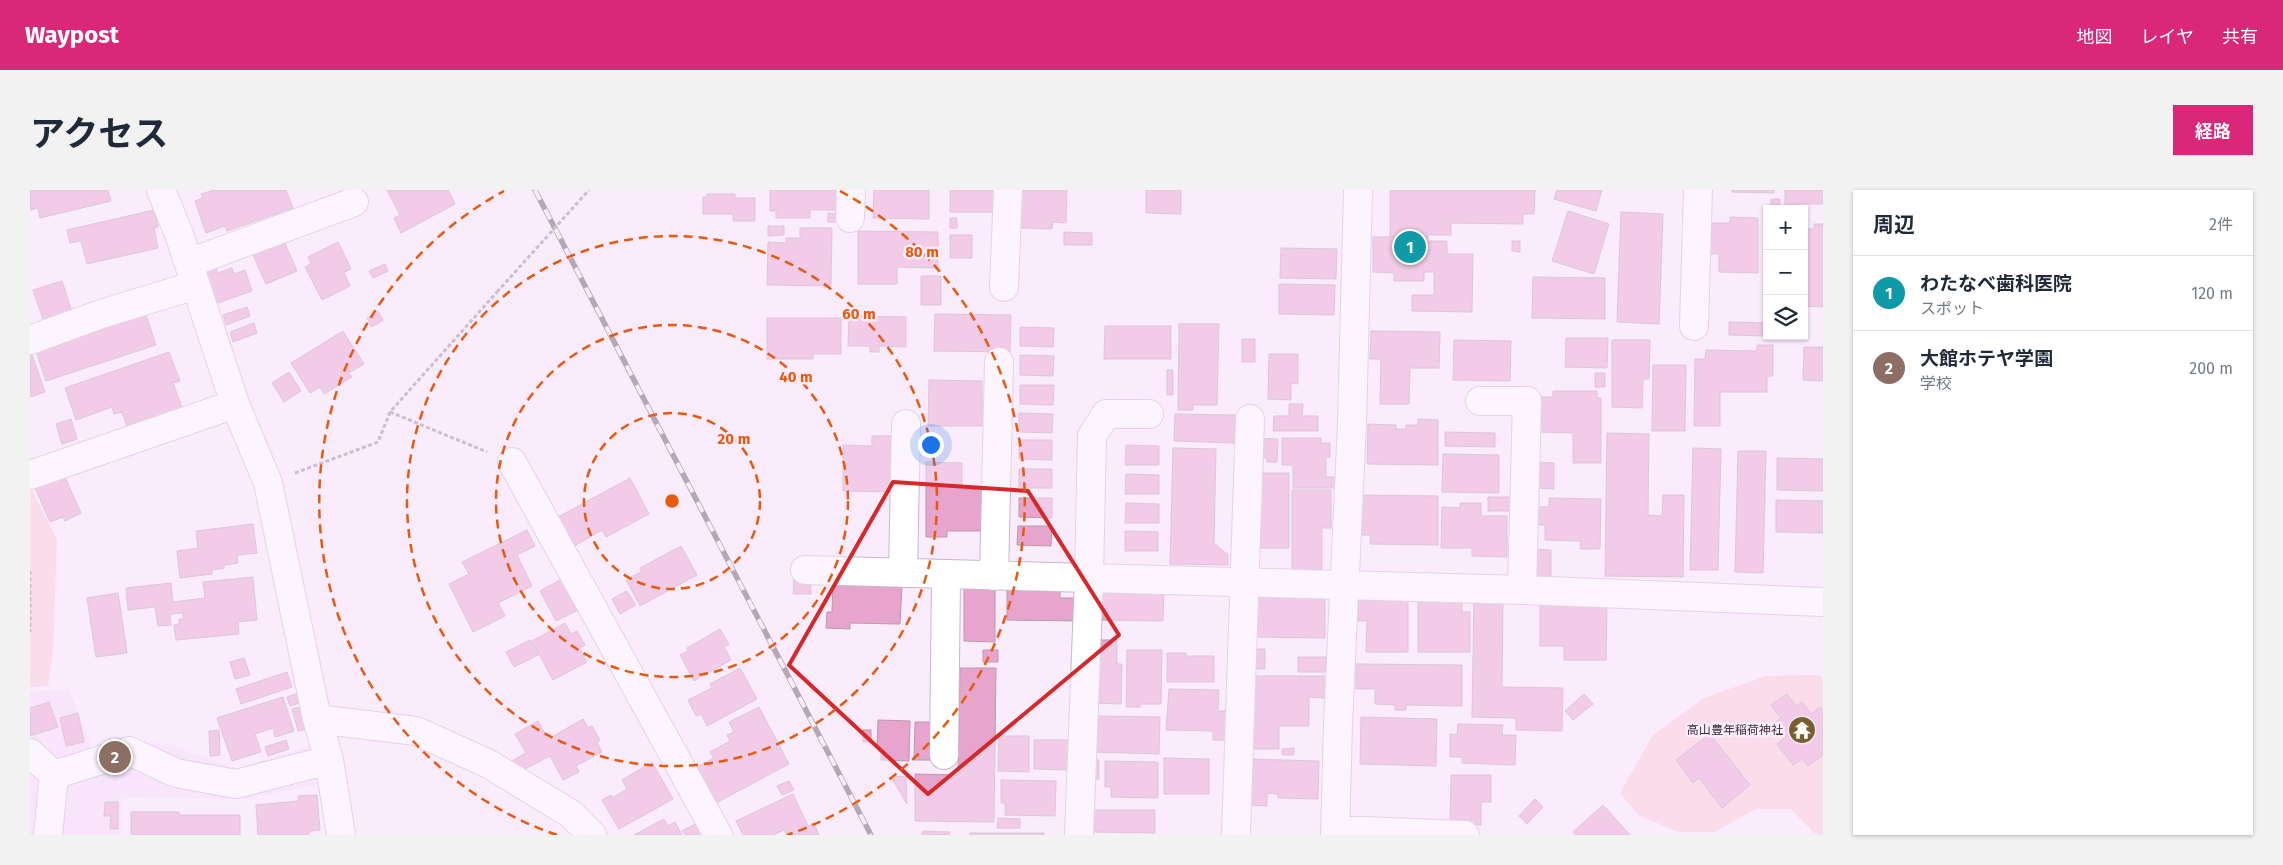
<!DOCTYPE html>
<html lang="ja">
<head>
<meta charset="utf-8">
<style>
  body { margin:0; font-family:"Fira Sans","Noto Sans JP",sans-serif; background:#f2f2f3; color:#1f2937 }
  .controls { position:absolute; right:15px; top:15px; display:grid; overflow:hidden; border-radius:0px; box-shadow:0 1px 4px #0004 }
  .controls button { width:45px; height:45px; display:grid; place-items:center; padding:0; border:0; border-bottom:1px solid #e0e1e3; background:#fff; color:#1f2937; font:25px sans-serif }
  .you { position:absolute; left:900px; top:254px; width:18px; height:18px; margin:-12px; border:4px solid #fff; border-radius:50%; background:#1a73e8; box-shadow:0 0 0 8px #1a73e833 }
  .badge { display:grid; place-items:center; width:32px; height:32px; border-radius:50%; background:#db2777; color:#fff; font-size:16px; font-weight:700 }
  .pin { position:absolute; translate:-50% -50%; border:2px solid #fff; box-shadow:0 1px 5px #0006 }
  .list { margin:0; padding:0; list-style:none }
  h2 { display:flex; justify-content:space-between; align-items:center; height:65px; margin:0; padding:0 20px; font-size:21px }
  h2 small { font-size:16px; font-weight:400; color:#747a83 }
  .list li { display:grid; grid-template-columns:32px 1fr auto; gap:15px; align-items:center; box-sizing:border-box; height:75px; padding:0 20px; border-top:1px solid #e0e1e3 }
  .list b { display:block; font-size:19px; white-space:nowrap }
  .list p { margin:0; font-size:16px; white-space:nowrap; color:#747a83 }
  .list em { font-size:16px; font-style:normal; color:#747a83 }
  .icon { flex:none; width:28px; height:28px; fill:none; stroke:currentColor; stroke-width:2; stroke-linecap:round; stroke-linejoin:round }
  .map { position:relative; flex:none; width:1793px; height:645px; overflow:hidden; border-radius:0px }
  header { display:flex; align-items:center; gap:30px; box-sizing:border-box; height:70px; padding:0 25px; background:#db2777; color:#fff }
  header strong { font-size:24px }
  nav { display:flex; gap:28px; margin-inline-start:auto; font-size:18px }
  .intro { display:flex; align-items:center; justify-content:space-between; box-sizing:border-box; height:120px; padding:0 30px }
  h1 { margin:0; font-size:35px }
  .button { padding:12px 22px; border-radius:0px; background:#db2777; color:#fff; font-size:18px; font-weight:700 }
  main { display:flex; gap:30px; padding:0 30px }
  aside { flex:1; background:#fff; border-radius:0px; box-shadow:0 1px 4px #0004 }
  .map>svg:first-child { display:block }
</style>
</head>
<body>
<header>
<strong>Waypost</strong>
<nav><a>地図</a><a>レイヤ</a><a>共有</a></nav>
</header>
<div class="intro"><h1>アクセス</h1><a class="button">経路</a></div>
<main>
<div class="map">
<svg width="1793" height="645" viewBox="0 0 1793 645">
  <rect width="100%" height="100%" fill="#faebfd"/>
  <!-- built -->
  <path fill="#f5ddfb" d="M39,499L62,558L101,552L139,554L207,579L280,556L288,594L217,609L91,607V645H0V502Z"/>
  <!-- green -->
  <path fill="#fdcad3" d="M1,298L27,350L23,461L18,496L0,497Z
    M1788,485L1793,487V645L1784,643L1761,619H1725L1685,642H1649L1608,625L1590,603L1623,545L1674,508L1736,486Z"/>
  <!-- building -->
  <path fill="#e7a5cd" stroke="#b69cab" d="M0,0H78L81,11L10,28L8,18L0,20Z
    M184,0H256L263,18L197,41L195,36L176,43L165,11L173,8L171,4Z
    M357,0H418L425,14L371,43L364,28L370,25Z
    M740,0H807V20H780V28H746V21H740Z
    M844,0H899V29L843,28Z
    M920,0H966V22H920Z
    M992,0H1037L1036,33L1023,32L1022,39L991,38Z
    M1116,0H1151V24L1116,23Z
    M1360,0H1505L1504,24H1493V34L1421,33V45H1398V51H1417V64H1443L1442,122L1382,121V105H1404V82H1394V91H1364V83L1343,82V47H1360Z
    M1527,0H1572L1566,21L1524,9Z
    M1702,0H1744V3L1702,2Z
    M1755,0H1793V14H1766V19H1755Z
    M677,4H705V8H725V31H703V24H673V7H677Z
    M1741,9H1750V19H1741Z
    M124,20L128,37L124,38L128,58L57,74L51,51L40,53L37,40Z
    M1538,21L1579,34L1564,84L1522,71Z
    M1591,22L1633,24L1629,134L1587,132Z
    M798,23L806,24V32H798Z
    M1700,27L1728,28V83L1689,82V64H1680L1681,33H1700Z
    M920,28H927V38H920Z
    M1784,34H1793V117L1774,116V39H1784Z
    M738,36H754V45L738,46Z
    M770,38H802L801,96L737,95L738,52L756,53V48H770Z
    M828,41L908,42V78L867,77V94H828Z
    M1034,42L1062,43V55H1034Z
    M920,45H942V68H920Z
    M254,51L267,81L236,94L223,65L232,61L230,57Z
    M1482,51H1490V62L1482,61Z
    M308,52L321,79L314,82L320,96L292,110L275,77L281,74L278,67Z
    M1251,58L1307,59L1306,89L1250,88Z
    M355,74L358,81L343,88L339,81Z
    M186,78L188,83L202,78L204,84L215,80L222,101L185,114L174,82Z
    M891,86H911V115H891Z
    M1503,87L1575,88V129L1502,128Z
    M32,91L43,125L15,135L3,100Z
    M1249,94L1305,95L1304,125L1249,124Z
    M217,117L220,126L196,135L193,125Z
    M348,121L353,130L342,137L337,128Z
    M115,122L126,155L16,191L5,158Z
    M905,124L981,125L980,162L904,161Z
    M819,126L876,127V157L849,156V162H840V156H818Z
    M737,128H811V164H783V169H737Z
    M1699,132L1737,133V146L1699,145Z
    M224,133L227,143L203,152L200,142Z
    M1149,134H1189L1187,215H1163V220H1148Z
    M1075,136H1141V169H1074Z
    M990,137L1024,138L1023,157L990,156Z
    M313,141L334,174L319,183L322,187L294,204L290,197L280,203L261,173Z
    M1341,141L1410,142L1409,178H1380L1379,214H1350L1351,169H1340Z
    M1536,148H1578L1577,178L1535,177Z
    M1212,149H1225V172H1212Z
    M1424,150L1481,151L1480,191L1423,190Z
    M1582,150H1620L1619,189H1613L1612,218L1582,217Z
    M1727,155H1743V186H1737V202H1690V236H1664L1665,169H1675L1676,160L1727,161Z
    M1774,157H1793V191L1773,190Z
    M0,159L15,202L0,207Z
    M139,162L150,191L143,193L153,220L98,239L92,222L84,224L82,217L46,230L35,198Z
    M1239,164H1268V194L1261,193V210L1238,209Z
    M990,165L1024,166L1023,186L990,185Z
    M1623,175H1656L1655,241H1622Z
    M1137,180H1143V205H1137Z
    M259,182L271,201L254,212L242,193Z
    M1565,183H1575V197H1565Z
    M899,190L952,191V236H898Z
    M990,195H1024L1023,215L990,214Z
    M1523,201H1567V208H1571V273H1543V243L1510,242V207H1523Z
    M1259,214H1273L1272,226H1288V241H1243L1244,226H1259Z
    M989,223L1023,224L1022,243L989,242Z
    M1145,224L1205,225L1204,253L1144,251Z
    M41,229L47,249L32,254L26,234Z
    M1388,229L1408,230V275L1337,274L1338,234L1366,235V239H1376V235H1388Z
    M1415,242L1465,243V257L1415,256Z
    M1577,243L1619,244L1618,325L1632,326L1633,305H1654L1653,387L1575,386Z
    M842,246H862V302L813,301V255L842,256Z
    M1225,248L1248,249L1247,272H1237V268H1225Z
    M1252,248H1291V253H1300V267H1296V287H1307V298H1263V275H1252Z
    M896,249L908,250V266H896Z
    M989,250H1022V270L989,269Z
    M1096,255L1129,256V275H1095Z
    M1143,258L1186,259L1184,353L1198,365V375L1140,374Z
    M1663,258L1691,259L1688,380H1660Z
    M1708,261H1736L1733,383L1705,382Z
    M1413,264L1469,265V303L1412,302Z
    M1747,268L1793,269V301L1747,300Z
    M896,272L932,273V299L956,300V341H917V347H896Z
    M1508,272L1524,273V299L1508,298Z
    M989,279H1022V298H989Z
    M1229,283H1259V358H1228Z
    M1096,284L1129,285V304H1095Z
    M34,285L51,323L35,331L33,327L20,332L5,298Z
    M600,288L619,324L576,347L572,340L544,356L528,327Z
    M1262,300H1301V338H1292V380H1262Z
    M1331,305L1408,306V355L1340,354L1341,345H1330Z
    M1458,307H1482V321H1458Z
    M989,308H1022V328L989,327Z
    M1519,308L1571,309L1570,359H1550L1551,351L1515,350V335H1507L1508,317H1519Z
    M1746,310L1793,311V343L1746,342Z
    M1096,313L1129,314V333H1095Z
    M1430,313H1451V326H1477V367L1442,366V358H1411L1412,317L1430,318Z
    M223,334L227,363L207,365L208,373L194,375V378L182,380V384L150,388L147,361L168,358L166,341Z
    M988,336H1022L1021,356L987,355Z
    M497,340L505,356L487,365L502,396L468,413L475,426L443,442L419,394L439,384L432,372Z
    M1095,341L1128,342V361H1095Z
    M651,356L667,385L610,416L596,390L612,381L610,378Z
    M1502,359L1521,360V388H1502Z
    M223,387L227,430L208,432L209,444L146,450L144,435L149,434V429H153V423L140,424L141,435L128,436L125,417L98,420L96,398L141,393L143,412L175,408L173,392Z
    M764,388H781V404H763Z
    M532,389L548,420L526,431L510,401Z
    M803,393L872,395L870,434L820,433V439L796,438L797,422H802Z
    M934,395H965V452L934,451Z
    M1071,395L1134,396L1133,431L1071,430Z
    M977,400L1030,401V408H1047V431L977,430Z
    M597,401L606,415L590,424L582,409Z
    M88,403L97,463L66,467L57,408Z
    M1223,407L1295,408V448L1222,447Z
    M1444,407H1473L1472,497L1533,498L1532,541L1486,540V528L1442,527Z
    M1388,409H1432V422H1440V462H1388Z
    M1328,410H1378V462H1336L1337,431H1328Z
    M1510,415H1577L1576,470H1534V456H1510Z
    M535,433L541,444L547,441L555,455L550,458L557,472L523,490L502,451Z
    M690,439L699,454L694,457L701,470L664,491L650,465L658,461L657,458Z
    M500,450L508,465L484,477L476,462Z
    M1062,450H1087V474H1092L1091,514L1061,513Z
    M1219,459H1235V479H1219Z
    M953,460H968V472H953Z
    M1097,460H1132L1131,514H1110V517H1096Z
    M1137,463H1156V466H1184V492H1137Z
    M1268,467H1296V482H1268Z
    M214,468L220,485L205,489L200,472Z
    M1326,474L1432,475V516L1376,515V520H1365V515L1345,514V499H1326Z
    M710,478L727,509L677,536L671,524L666,526L658,510L682,498L680,494Z
    M930,478H966L964,632L885,631V584L928,585Z
    M257,482L262,497L211,514L206,499Z
    M1219,486H1294V508L1279,507V536H1249V559H1217Z
    M1139,499L1189,500L1188,521H1199V550H1183V541L1136,540Z
    M269,503L272,512L260,516L257,507Z
    M1554,504L1563,514L1543,530L1535,521Z
    M1757,504L1766,516L1772,512L1781,524L1790,517L1793,520V565L1778,576L1772,569L1763,575L1747,554L1756,547L1745,533L1751,528L1741,515Z
    M253,507L264,541L245,547L243,538L225,544L231,562L202,571L187,528Z
    M19,512L28,537L0,546V518Z
    M275,516L281,538L268,541L262,519Z
    M729,517L759,574L686,613L667,577L684,568L680,562L700,551L697,545L704,542L699,532Z
    M48,523L54,552L36,556L30,528Z
    M1062,526L1130,527L1129,564L1061,562Z
    M1331,527L1407,529L1406,576L1330,574Z
    M553,529L558,538L562,536L570,550L567,552L572,562L546,576L549,582L533,590L520,566L489,582L483,570L496,563L485,544L508,531L518,549Z
    M848,530L880,531L879,571L851,570V559H847Z
    M885,532H908L907,570H884Z
    M1428,534L1473,535L1472,545H1486L1485,575L1432,573V567H1420V544L1427,545Z
    M189,540L190,565L180,566L179,541Z
    M833,540H841V552H833Z
    M1680,544L1720,595L1692,618L1669,588L1663,593L1646,570Z
    M969,546H999V582L968,581Z
    M256,550L259,559L238,566L235,557Z
    M1004,550H1039V580L1004,579Z
    M1264,558V565H1252V559Z
    M1134,568L1179,569V604H1134Z
    M1217,569L1289,571L1288,609L1248,608V604L1237,603V616L1216,615Z
    M1058,570H1069V589H1058Z
    M1075,571L1128,572V608L1081,607V597H1075Z
    M622,572L643,609L589,639L572,610L581,605L582,608L597,599L592,590Z
    M1421,585H1461V612H1451V635L1420,634Z
    M876,586L877,614L861,587Z
    M971,590L1026,591L1025,626L975,625V613H971Z
    M759,591L764,600L752,605L747,596Z
    M763,604L778,636L784,633L789,645H757L754,640L743,645H713L706,631Z
    M287,605L290,640L279,641V645H228L226,615L269,611L268,606Z
    M1505,609L1513,617L1497,634L1489,626Z
    M75,612H88V639H80L81,626H74Z
    M1573,615L1600,645H1546L1543,642Z
    M1062,620H1125V643L1062,642Z
    M101,622H149V625H210V645H101Z
    M968,628L990,629V638H967Z
    M634,629L638,636L645,632L652,645H604Z
    M669,632L676,645H655L652,641Z
    M893,641L920,642L919,645H892Z
    M940,643H1014V645H940Z"/>
  <g fill="none" stroke-linecap="round" stroke-linejoin="round">
    <!-- minor casing -->
    <g stroke="#c9b7cd" stroke-width="30">
      <path id="minor" d="M131,0L150,47L205,214L238,293L287,529L299,570L311,645
        M820,28L821,0
        M159,73L324,12
        M974,97L978,0
        M1664,136L1668,0
        M0,150L71,124L166,95
        M1450,211H1497L1492,400
        M482,272L688,645
        M0,285L205,214
        M775,380L1492,400L1793,412
        M873,383L876,234
        M964,386L969,172
        M287,529L386,541L459,574L541,624L562,645
        M0,563L24,585L99,561L146,583L206,594L299,570
        M914,565L916,385
        M1306,640L1435,645
        M18,645L24,585
        M1049,645L1059,388L1062,246L1076,224H1119
        M1206,645L1220,229
        M1305,645L1308,534L1322,233L1328,0"/>
    </g>
    <!-- path -->
    <path stroke="#938895" stroke-width="3" stroke-dasharray="4 2.5" stroke-linecap="butt" d="M360,222L457,262
      M265,283L348,252L360,222L467,102
      M0,381V442"/>
    <!-- minor -->
    <use href="#minor" stroke="#fff" stroke-width="28"/>
    <!-- rail casing -->
    <g stroke="#605762" stroke-width="5.5">
      <path id="rail" d="M505,0L841,645"/>
    </g>
    <!-- rail -->
    <use href="#rail" stroke="#faebfd" stroke-width="4" stroke-dasharray="11" stroke-linecap="butt"/>
    <!-- path-bridge -->
    <path stroke="#938895" stroke-width="3" stroke-dasharray="4 2.5" stroke-linecap="butt" d="M467,102L559,0"/>
  </g>
  <!-- marked area -->
  <path d="M0 0H1793V645H0ZM863,292L998,301L1089,445L898,604L759,475Z" fill="#faebfd" fill-opacity=".55" fill-rule="evenodd"/>
  <path fill="none" stroke="#d62828" stroke-width="4" stroke-linejoin="round" d="M863,292L998,301L1089,445L898,604L759,475Z"/>
  <!-- distance rings -->
  <g fill="none" stroke="#e8590c" stroke-width="2.5" stroke-dasharray="9 6">
    <circle cx="642" cy="311" r="88"/>
    <circle cx="642" cy="311" r="176"/>
    <circle cx="642" cy="311" r="265"/>
    <path d="M527 645A353 353 0 0 1 474 1M810 1A353 353 0 0 1 757 645"/>
  </g>
  <!-- icons -->
  <defs>
    <g id="temple-disc" transform="scale(1.4375)"><circle r="9.5" fill="#7a5d30" stroke="#faebfd"/><path d="M0-6L5-2H3V0L6.5 2.5H4V6H1.5V3h-3V6H-4V2.5H-6.5L-3 0V-2H-5Z" fill="#fff"/></g>
  </defs>
  <g fill-rule="evenodd">
    <use href="#temple-disc" x="1772" y="540"/>
  </g>
  <g text-anchor="middle" stroke-width="5" stroke-linejoin="round" paint-order="stroke">
    <!-- poi labels -->
    <g font-size="12" fill="#39323b" stroke="#faebfd" text-anchor="end">
      <text x="1753" y="544">高山豊年稲荷神社</text>
    </g>
  </g>
  <circle cx="642" cy="311" r="8" fill="#e8590c" stroke="#faebfd" stroke-width="2.5"/>
  <g font-size="15" text-anchor="middle" font-weight="bold" fill="#e8590c" stroke="#faebfd" stroke-width="5" stroke-linejoin="round" paint-order="stroke">
    <text x="892" y="67">80 m</text>
    <text x="829" y="129">60 m</text>
    <text x="766" y="192">40 m</text>
    <text x="704" y="254">20 m</text>
  </g>
</svg>
<div class="controls">
<button>+</button>
<button>−</button>
<button><svg class="icon" aria-label="layers" viewBox="0 0 24 24"><path d="M12 4l9 5-9 5-9-5zM3 14l9 5 9-5"/></svg></button>
</div>
<div class="you"></div>
<div class="pin badge" style="left:1380px;top:57px;background:#0f9aa8">1</div>
<div class="pin badge" style="left:85px;top:567px;background:#8d6e63">2</div>
</div>
<aside>
<h2>周辺<small>2件</small></h2>
<ul class="list">
<li><span class="badge" style="background:#0f9aa8">1</span><div><b>わたなべ歯科医院</b><p>スポット</p></div><em>120 m</em></li>
<li><span class="badge" style="background:#8d6e63">2</span><div><b>大館ホテヤ学園</b><p>学校</p></div><em>200 m</em></li>
</ul>
</aside>
</main>
</body>
</html>
